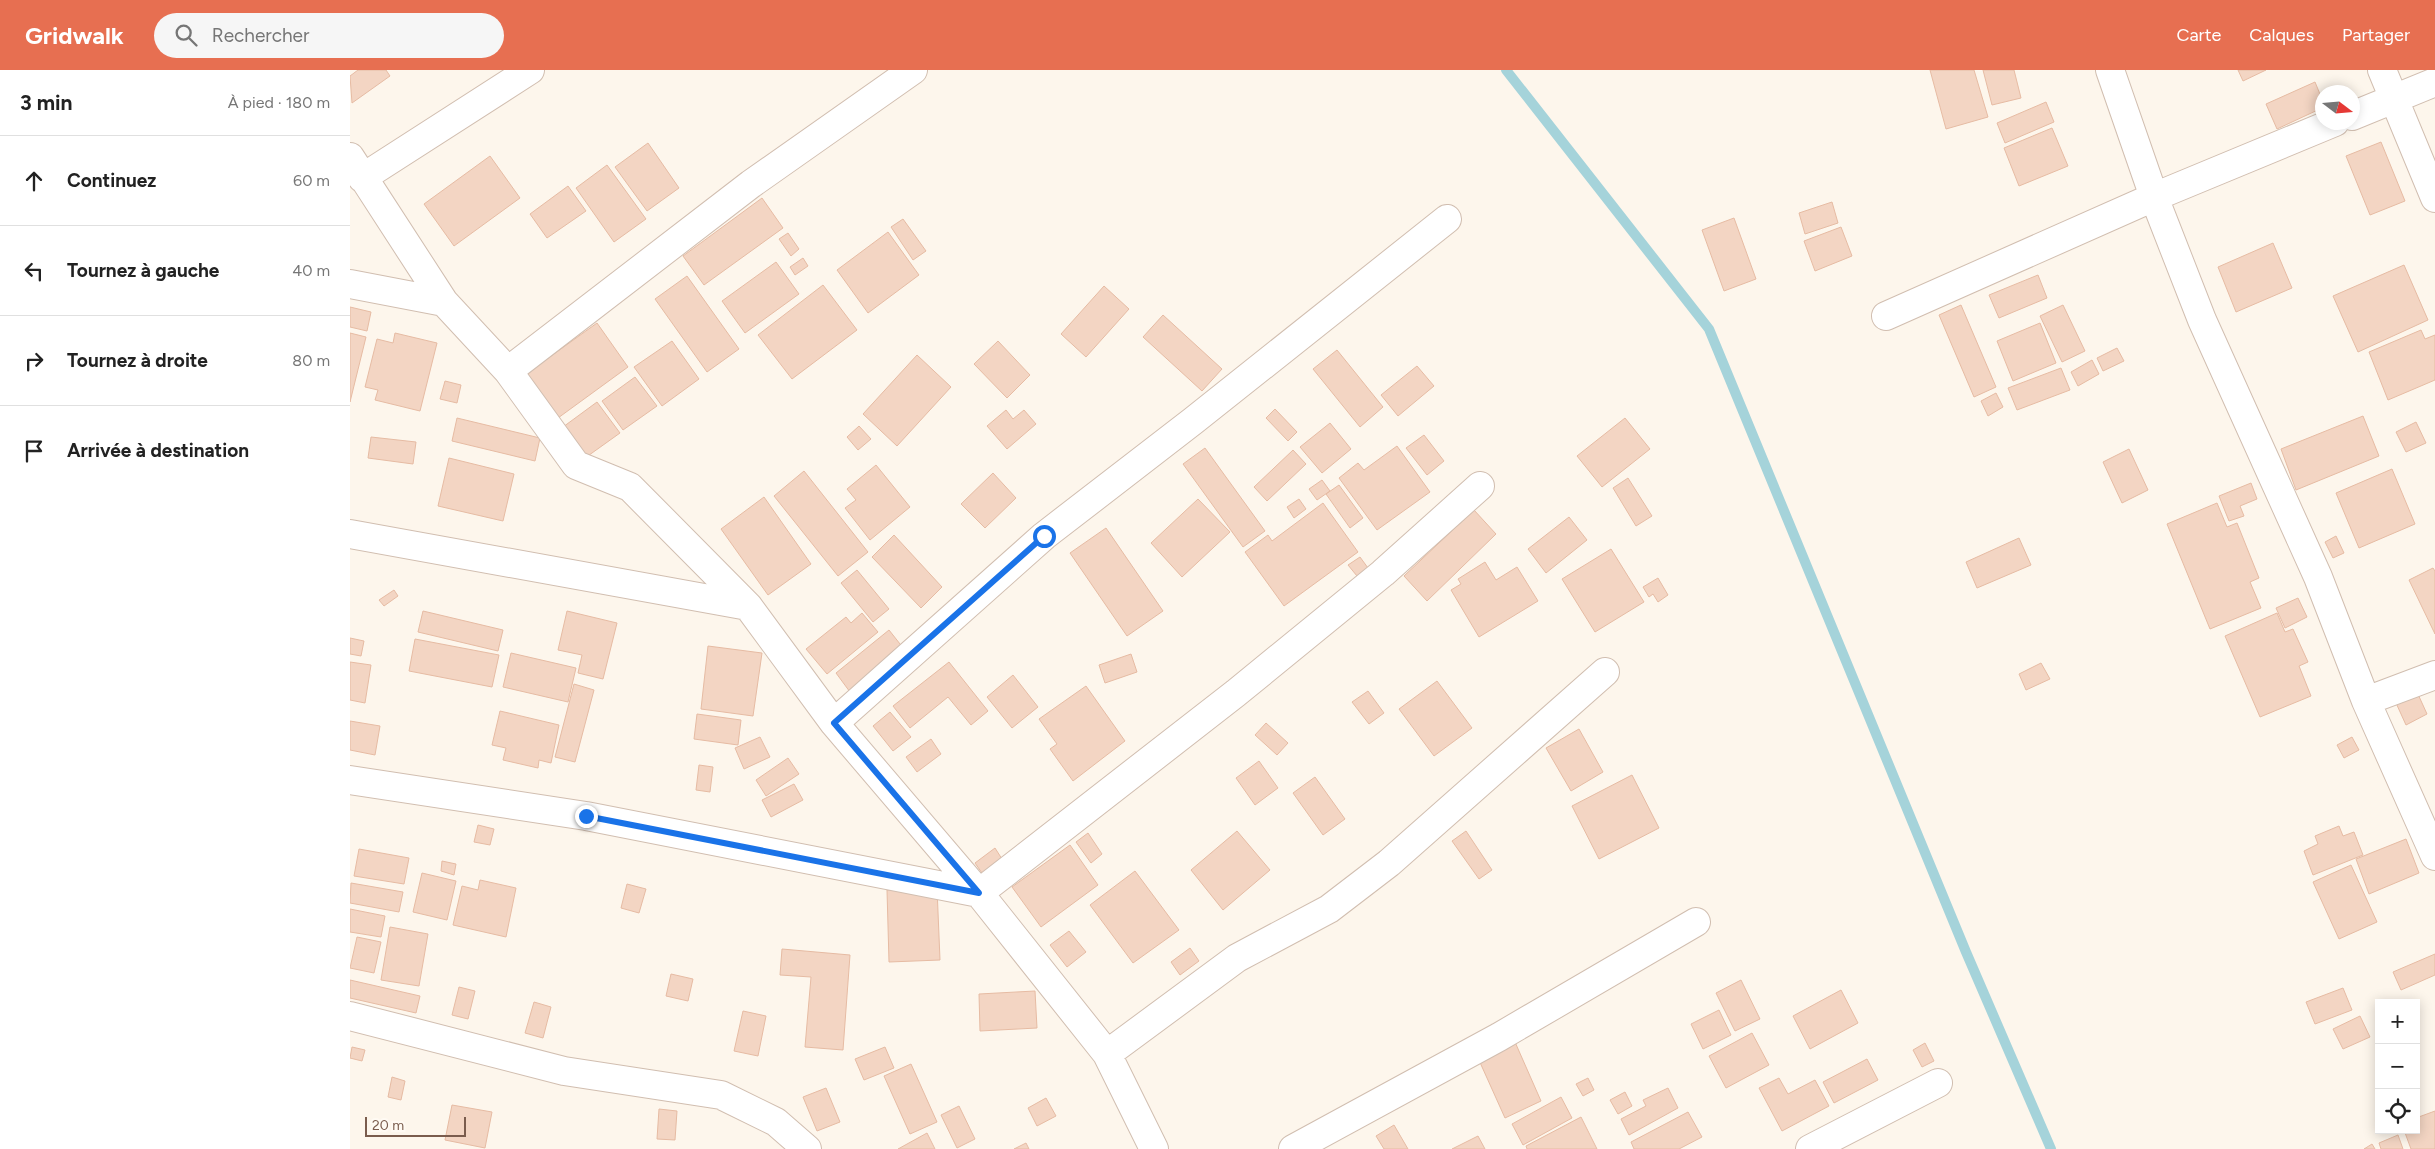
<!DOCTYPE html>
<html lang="fr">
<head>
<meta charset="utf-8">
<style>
  body { margin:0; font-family:Figtree,sans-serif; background:#f6f6f6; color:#222 }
  .controls { position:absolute; right:15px; bottom:15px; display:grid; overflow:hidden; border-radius:0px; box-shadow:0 2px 12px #0003 }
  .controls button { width:45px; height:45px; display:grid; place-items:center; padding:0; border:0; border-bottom:1px solid #e0e0e0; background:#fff; color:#222; font:25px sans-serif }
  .compass { position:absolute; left:1965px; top:15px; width:45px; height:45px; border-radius:50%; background:#fff; box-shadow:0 2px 12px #0003; rotate:106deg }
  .scale { position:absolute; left:15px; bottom:12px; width:101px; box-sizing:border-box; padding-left:5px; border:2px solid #7a5c4d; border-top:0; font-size:14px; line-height:18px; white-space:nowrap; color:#7a5c4d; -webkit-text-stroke:4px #fffaf3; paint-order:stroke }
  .stop { position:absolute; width:15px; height:15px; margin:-11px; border:4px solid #1a73e8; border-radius:50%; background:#fff }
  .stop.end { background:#1a73e8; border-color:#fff; box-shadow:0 1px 5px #0008 }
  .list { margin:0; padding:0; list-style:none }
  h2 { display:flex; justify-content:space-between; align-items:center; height:65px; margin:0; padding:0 20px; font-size:21px }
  h2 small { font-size:16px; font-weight:400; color:#767676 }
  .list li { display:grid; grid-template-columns:32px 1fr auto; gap:15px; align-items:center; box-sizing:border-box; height:90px; padding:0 20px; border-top:1px solid #e0e0e0 }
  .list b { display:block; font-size:19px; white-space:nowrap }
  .list em { font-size:16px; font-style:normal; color:#767676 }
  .icon { flex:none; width:28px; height:28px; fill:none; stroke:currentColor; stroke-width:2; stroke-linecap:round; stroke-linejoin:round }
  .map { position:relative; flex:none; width:2085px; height:1079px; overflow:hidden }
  header { display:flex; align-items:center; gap:30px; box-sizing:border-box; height:70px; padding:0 25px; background:#e76f51; color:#fff }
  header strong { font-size:24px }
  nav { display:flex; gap:28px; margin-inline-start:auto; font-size:18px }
  .search { width:350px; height:45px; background:#f6f6f6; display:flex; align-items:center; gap:12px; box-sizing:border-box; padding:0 18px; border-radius:28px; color:#767676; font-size:19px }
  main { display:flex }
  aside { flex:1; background:#fff }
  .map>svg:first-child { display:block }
</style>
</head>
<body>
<header>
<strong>Gridwalk</strong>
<div class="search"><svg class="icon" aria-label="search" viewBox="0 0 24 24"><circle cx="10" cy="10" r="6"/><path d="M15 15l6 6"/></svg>Rechercher</div>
<nav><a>Carte</a><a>Calques</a><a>Partager</a></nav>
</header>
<main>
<aside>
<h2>3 min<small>À pied · 180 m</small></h2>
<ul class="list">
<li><svg class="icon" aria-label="ahead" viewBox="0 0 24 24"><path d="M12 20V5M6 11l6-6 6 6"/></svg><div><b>Continuez</b></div><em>60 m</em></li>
<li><svg class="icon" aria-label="left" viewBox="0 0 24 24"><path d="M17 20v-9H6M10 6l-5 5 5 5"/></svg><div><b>Tournez à gauche</b></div><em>40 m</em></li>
<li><svg class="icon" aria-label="right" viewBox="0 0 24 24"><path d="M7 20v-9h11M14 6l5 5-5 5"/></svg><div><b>Tournez à droite</b></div><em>80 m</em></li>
<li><svg class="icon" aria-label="arrive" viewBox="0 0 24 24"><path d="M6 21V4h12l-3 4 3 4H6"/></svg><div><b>Arrivée à destination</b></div></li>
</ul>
</aside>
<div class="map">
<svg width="2085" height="1079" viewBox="0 0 2085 1079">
  <rect width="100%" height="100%" fill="#fdf6ec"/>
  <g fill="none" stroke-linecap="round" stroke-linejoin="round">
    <!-- stream -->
    <path stroke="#a5d3da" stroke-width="10" d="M1156,0L1359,259L1616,882L1701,1079"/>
  </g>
  <!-- building -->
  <path fill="#f3d5c3" stroke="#e6bba3" d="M8,0H36L40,6L2,33L0,6Z
    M1580,0H1624L1638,47L1596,59Z
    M1633,0H1664L1671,28L1642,35Z
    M1888,0H1916L1893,11Z
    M1965,12L1972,29V38L1927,59L1916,34Z
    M1696,32L1704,52L1655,73L1647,53Z
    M1702,58L1718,96L1669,116L1654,78Z
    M2031,72L2055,131L2020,145L1996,86Z
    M298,73L329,118L297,141L265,97Z
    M140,86L170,128L104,176L74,134Z
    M257,95L296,149L264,172L226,118Z
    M218,116L236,141L197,168L180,144Z
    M412,128L433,158L354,215L333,186Z
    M1482,132L1488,153L1455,164L1449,143Z
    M1384,148L1406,209L1374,221L1352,160Z
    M553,149L576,181L563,190L541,157Z
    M1491,157L1502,186L1465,201L1454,171Z
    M538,162L569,205L518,243L487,200Z
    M438,163L449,179L441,186L429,169Z
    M1923,173L1942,218L1886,242L1868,197Z
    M453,188L458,196L445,205L440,197Z
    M426,192L449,224L395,263L372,231Z
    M2054,195L2078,250L2008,282L1983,226Z
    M1688,205L1697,228L1649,248L1639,225Z
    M337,206L389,279L357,302L305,229Z
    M473,215L507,260L442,309L408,265Z
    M754,216L779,239L736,287L711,264Z
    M1611,235L1646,317L1624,327L1589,245Z
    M1713,235L1735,281L1712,292L1690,246Z
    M0,237L21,242L17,261L0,257Z
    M813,245L872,299L852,321L793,267Z
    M247,253L278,297L208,348L176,304Z
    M1690,253L1706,293L1663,311L1647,271Z
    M2071,260L2075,269L2085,265V310L2038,330L2019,282Z
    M0,263L16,267L0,332Z
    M45,263L87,273L70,341L25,330L28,320L15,317L27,269L43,273Z
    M322,271L349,309L312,336L284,297Z
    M648,271L680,305L657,328L624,294Z
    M1767,278L1774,291L1753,301L1747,288Z
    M987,280L1033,337L1010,357L963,299Z
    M567,285L601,317L547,376L513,344Z
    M1742,290L1749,304L1728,316L1721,302Z
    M1067,296L1084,316L1048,346L1031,325Z
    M1711,298L1720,320L1667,340L1658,318Z
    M285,307L307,336L273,360L252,331Z
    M95,311L111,315L107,333L90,329Z
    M1646,323L1653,337L1638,346L1631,331Z
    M247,332L270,363L235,388L213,357Z
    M925,339L947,362L938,371L916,348Z
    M656,340L663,349L674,340L686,354L657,379L637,356Z
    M2013,346L2029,386L1946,420L1931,379Z
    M107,348L190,368L185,391L102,371Z
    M1275,348L1300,379L1252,417L1227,386Z
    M2066,352L2076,373L2056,382L2046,362Z
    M980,353L1001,379L972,403L950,377Z
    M509,356L521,369L508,380L497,367Z
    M1074,365L1094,391L1077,405L1056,378Z
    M21,367L66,372L63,394L18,388Z
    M1047,376L1080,422L1027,460L989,408L1008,393L1014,400Z
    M855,378L915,461L893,477L833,394Z
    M1779,379L1798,420L1772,433L1753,392Z
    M943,380L956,394L917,431L904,417Z
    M99,388L164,404L153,451L88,436Z
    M526,395L560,437L520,470L495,438L506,430L497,419Z
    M2042,399L2065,454L2009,478L1986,423Z
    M454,401L518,482L488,506L424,426Z
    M643,403L666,428L635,458L611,434Z
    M1278,408L1302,446L1286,456L1263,418Z
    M972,410L980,421L967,430L959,419Z
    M1901,413L1907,429L1890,436L1894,446L1879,451L1869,426Z
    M989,415L1013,448L1000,458L976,424Z
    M414,427L461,494L418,525L371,459Z
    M848,429L880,462L832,507L801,473Z
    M949,429L956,439L944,448L937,437Z
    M973,433L1008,482L934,536L895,482L918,465L922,471Z
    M1867,433L1877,457L1887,453L1909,508L1900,512L1911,538L1860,559L1817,454Z
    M1124,440L1146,464L1077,531L1054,506Z
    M1219,447L1237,470L1196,503L1178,479Z
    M756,458L813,541L777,566L720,483Z
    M544,465L592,517L571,538L522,487Z
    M1986,466L1994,483L1983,488L1975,472Z
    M1669,468L1681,495L1627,518L1616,492Z
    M1261,479L1294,532L1245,562L1212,509Z
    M1010,487L1018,498L1007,506L998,495Z
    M1135,492L1146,510L1167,497L1188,531L1129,567L1101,520L1111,514L1108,509Z
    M2083,498L2085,501V564L2059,510Z
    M507,500L539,539L523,552L491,513Z
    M1308,508L1318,525L1308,532L1303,524L1299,527L1293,517Z
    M44,520L48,526L34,536L29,530Z
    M1948,528L1957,547L1935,558L1926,538Z
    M73,541L153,560L148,581L68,562Z
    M217,541L267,553L253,609L228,603L232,585L208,580Z
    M512,543L528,562L477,604L456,579L496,547L501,553Z
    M1927,543L1935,562L1943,559L1958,592L1949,596L1961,626L1910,647L1875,566Z
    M539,560L554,579L500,622L486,603Z
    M0,568L14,571L11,586L0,584Z
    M65,569L149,585L142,617L59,601Z
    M358,576L412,583L403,646L351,639Z
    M161,583L226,598L218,632L153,617Z
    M781,584L787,602L755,613L749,595Z
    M0,592L21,595L15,633L0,630Z
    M599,592L638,641L621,655L598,627L560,658L543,636Z
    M1691,593L1700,609L1676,620L1669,604Z
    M663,605L688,637L662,658L637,627Z
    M1087,611L1122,658L1084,686L1049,639Z
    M224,614L244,620L225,692L205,687Z
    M736,616L775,671L723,711L700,679L707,674L689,649Z
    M1018,621L1034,643L1019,654L1002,632Z
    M2067,622L2077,644L2056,655L2046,633Z
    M150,641L209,655L201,693L189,690L188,698L153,690L156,678L142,675Z
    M540,642L561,667L543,681L523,656Z
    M347,644L391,650L388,675L344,669Z
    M0,651L30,656L25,685L0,680Z
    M916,653L938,673L927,685L905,665Z
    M1229,659L1253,702L1221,721L1196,678Z
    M410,667L420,687L394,699L385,678Z
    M2002,667L2009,680L1994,688L1987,675Z
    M581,669L591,684L567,702L556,687Z
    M438,688L449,704L416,726L406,710Z
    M909,691L928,718L905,735L886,708Z
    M349,695L363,697L360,722L346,720Z
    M1282,705L1309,758L1249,789L1222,736Z
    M965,707L995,749L973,765L943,723Z
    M444,714L453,730L421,747L412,730Z
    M128,755L144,759L140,775L124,772Z
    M1989,756L1993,766L2004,762L2013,785L1963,805L1954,781L1968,774L1965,766Z
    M887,761L920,800L873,840L841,800Z
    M1116,761L1142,800L1129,809L1102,771Z
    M738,763L752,784L741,793L726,772Z
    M2056,769L2069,803L2019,824L2006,789Z
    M720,775L748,815L691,857L662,817Z
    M645,778L652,789L632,803L625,793Z
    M9,779L59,788L54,814L4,806Z
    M92,791L106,794L104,805L91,801Z
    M2001,795L2027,852L1989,869L1963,812Z
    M785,801L829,860L783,893L740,835Z
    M72,803L106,811L97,850L63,842Z
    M130,810L166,818L156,867L103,855L112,816L128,820Z
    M1,813L53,822L49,842L0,833Z
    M277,814L296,819L289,843L271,838Z
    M587,818L590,890L539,892L537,820Z
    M0,839L35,846L31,867L0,862Z
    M40,857L78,864L69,916L31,910Z
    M719,861L736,882L717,897L700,875Z
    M7,867L31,872L24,903L0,898Z
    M840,878L849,891L830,905L821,892Z
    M432,879L500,885L493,980L455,977L461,907L430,905Z
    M2085,884V905L2051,920L2043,902Z
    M321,904L343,909L338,931L316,926Z
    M0,910L70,926L66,943L0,928Z
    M1391,910L1410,949L1385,961L1366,923Z
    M109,917L125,921L118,949L102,945Z
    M1993,918L2002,940L1965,954L1956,932Z
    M1491,920L1508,953L1460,979L1443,946Z
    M685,921L687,958L630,961L629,924Z
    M184,932L201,937L193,968L175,963Z
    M1369,940L1381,965L1353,979L1341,954Z
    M393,941L416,946L408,986L384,981Z
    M2010,946L2020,967L1993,979L1983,959Z
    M1402,963L1419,995L1376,1018L1359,986Z
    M1165,972L1191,1031L1155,1048L1128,988Z
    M1575,973L1584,991L1572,997L1563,980Z
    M2,977L15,980L12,991L0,988Z
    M535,977L544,998L514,1010L505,989Z
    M1517,989L1528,1010L1484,1033L1473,1012Z
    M561,994L587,1052L560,1064L534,1006Z
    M42,1007L55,1011L51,1030L38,1027Z
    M1238,1008L1244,1020L1233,1026L1226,1014Z
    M1429,1008L1438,1024L1465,1010L1479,1036L1432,1061L1409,1018Z
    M476,1018L490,1052L467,1061L453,1027Z
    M1318,1018L1328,1038L1279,1065L1271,1049L1296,1036L1293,1030Z
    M1275,1022L1282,1036L1268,1044L1260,1030Z
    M1211,1027L1222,1048L1173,1075L1162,1054Z
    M696,1028L706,1046L687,1056L678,1038Z
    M102,1035L142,1042L135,1078L95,1070Z
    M609,1036L625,1069L607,1078L591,1045Z
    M309,1039L327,1041L325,1070L307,1069Z
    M2085,1041V1079H2061L2054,1060H2066V1048Z
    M1338,1042L1352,1067L1329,1079H1284L1281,1072Z
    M1231,1047L1247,1079H1177L1176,1076Z
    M1044,1055L1058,1079H1034L1026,1066Z
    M577,1063L585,1079H548Z
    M2048,1065L2053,1079H2031L2029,1073Z
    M1128,1066L1135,1079H1102Z
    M676,1073L679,1079H664Z
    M2022,1074L2025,1079H2014Z"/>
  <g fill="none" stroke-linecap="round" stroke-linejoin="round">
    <!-- minor casing -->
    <g stroke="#d1beb0" stroke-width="30">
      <path id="minor" d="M1760,0L1804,127L1852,250L1968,507L2016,631L2085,786
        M2032,0L2085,128
        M2002,46L2085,12
        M0,87L94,232
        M12,108L180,0
        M0,214L94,232L158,301L226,395L280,417L398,536
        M1536,246L1804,127L1985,52
        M158,301L401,114L563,0
        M0,464L398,536L484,653L629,823L757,984L804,1079
        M2016,631L2085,605
        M484,653L694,466L843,351L1097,149
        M0,710L236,746L629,823L886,623L1033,503L1130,416
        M0,946L214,1001L371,1025L426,1052L457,1079
        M757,984L887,888L979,839L1039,793L1255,602
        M943,1079L1149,967L1346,852
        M1460,1079L1588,1013"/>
    </g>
    <!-- minor -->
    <use href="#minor" stroke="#fff" stroke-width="28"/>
  </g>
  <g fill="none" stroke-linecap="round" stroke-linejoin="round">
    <!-- route -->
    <path stroke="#1a73e8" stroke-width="6" d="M236,746L629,823L484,653L694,466"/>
  </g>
</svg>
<div class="controls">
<button>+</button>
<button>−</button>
<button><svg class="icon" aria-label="locate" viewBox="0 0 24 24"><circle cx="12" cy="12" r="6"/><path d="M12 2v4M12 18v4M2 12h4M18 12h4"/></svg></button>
</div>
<svg class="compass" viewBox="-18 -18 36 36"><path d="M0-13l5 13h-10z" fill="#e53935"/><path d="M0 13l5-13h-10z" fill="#767676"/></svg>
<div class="scale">20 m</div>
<div class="stop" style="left:694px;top:466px"></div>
<div class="stop end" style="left:236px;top:746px"></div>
</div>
</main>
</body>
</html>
